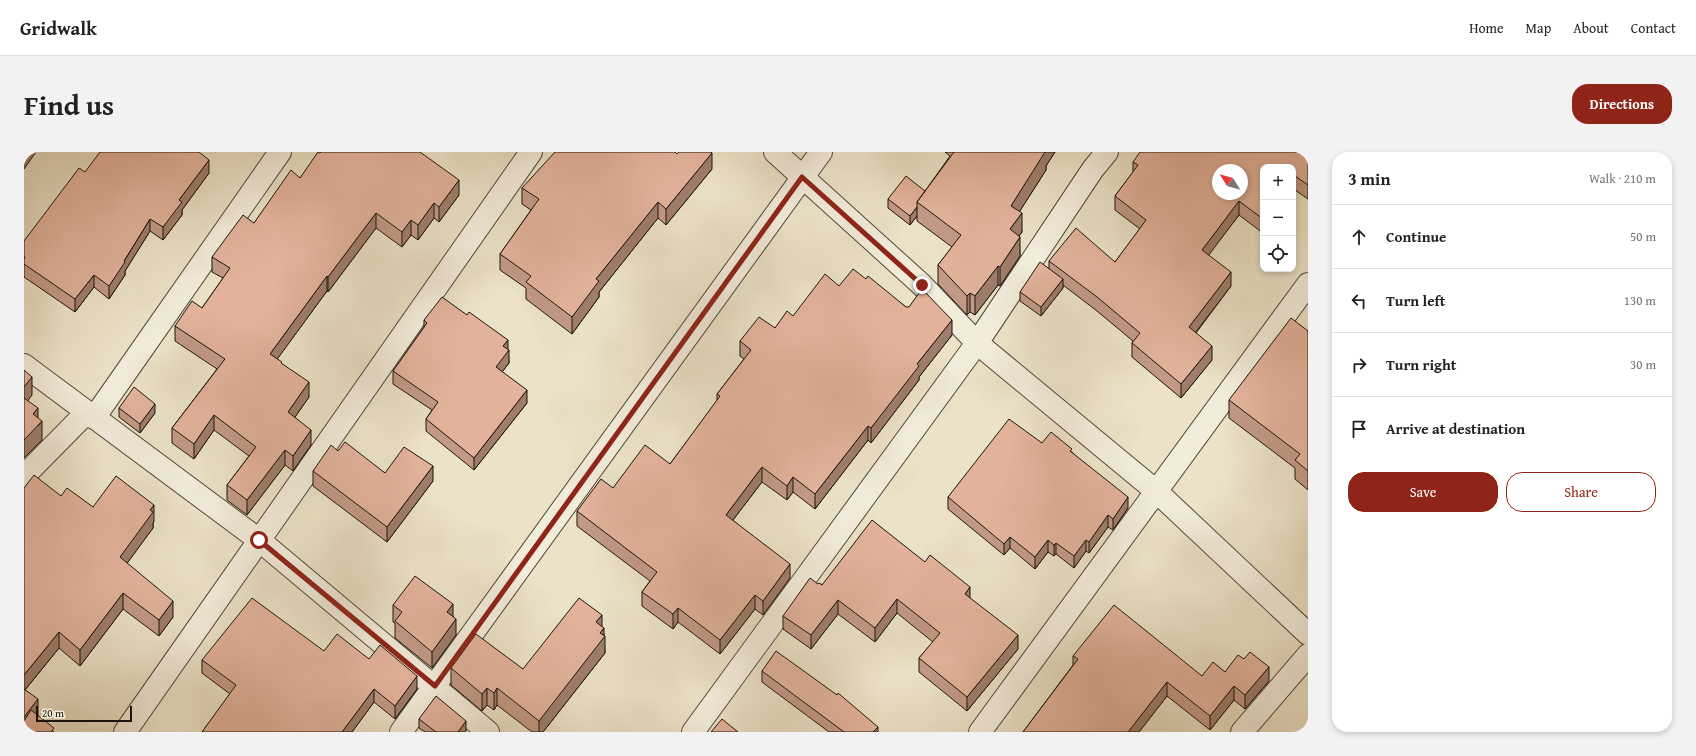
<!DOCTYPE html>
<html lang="en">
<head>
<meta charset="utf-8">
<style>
  body { margin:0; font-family:"Gentium Book Plus",serif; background:#f2f2f2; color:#222 }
  .controls { position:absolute; right:12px; top:12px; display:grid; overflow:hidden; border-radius:8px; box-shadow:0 2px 6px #0003 }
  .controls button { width:36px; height:36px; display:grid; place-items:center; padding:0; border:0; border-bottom:1px solid #e0e0e0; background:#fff; color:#222; font:20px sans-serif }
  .compass { position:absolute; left:1188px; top:12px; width:36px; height:36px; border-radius:50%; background:#fff; box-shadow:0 2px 6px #0003; rotate:307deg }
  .scale { position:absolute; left:12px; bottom:10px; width:96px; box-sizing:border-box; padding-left:4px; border:2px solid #1d150b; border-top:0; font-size:11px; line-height:14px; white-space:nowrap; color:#1d150b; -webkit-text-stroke:3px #f2ecdb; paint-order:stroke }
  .stop { position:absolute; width:12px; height:12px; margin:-9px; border:3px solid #8f2418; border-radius:50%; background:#fff }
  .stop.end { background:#8f2418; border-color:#fff; box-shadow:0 1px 4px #0008 }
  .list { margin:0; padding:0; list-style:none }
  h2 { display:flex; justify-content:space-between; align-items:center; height:52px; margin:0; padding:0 16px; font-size:17px }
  h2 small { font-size:13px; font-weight:400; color:#767676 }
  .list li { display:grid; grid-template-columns:26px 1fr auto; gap:12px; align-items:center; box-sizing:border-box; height:64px; padding:0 16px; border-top:1px solid #e0e0e0 }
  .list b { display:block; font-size:15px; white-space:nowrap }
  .list em { font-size:13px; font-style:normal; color:#767676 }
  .actions { display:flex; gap:8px; padding:12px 16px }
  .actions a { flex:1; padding:9px 0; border:1px solid #8f2418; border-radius:16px; text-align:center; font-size:14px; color:#8f2418 }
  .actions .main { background:#8f2418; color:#fff }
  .icon { flex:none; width:22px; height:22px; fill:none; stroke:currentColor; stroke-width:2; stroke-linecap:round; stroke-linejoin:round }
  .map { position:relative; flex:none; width:1284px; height:580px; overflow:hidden; border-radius:16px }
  header { display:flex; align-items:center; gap:24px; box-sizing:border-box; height:56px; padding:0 20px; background:#fff; border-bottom:1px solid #e0e0e0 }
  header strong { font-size:19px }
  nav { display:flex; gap:22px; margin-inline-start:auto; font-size:14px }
  .intro { display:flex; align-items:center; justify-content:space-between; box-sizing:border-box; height:96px; padding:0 24px }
  h1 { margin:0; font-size:28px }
  .button { padding:10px 18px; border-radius:16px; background:#8f2418; color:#fff; font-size:14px; font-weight:700 }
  main { display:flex; gap:24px; padding:0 24px }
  aside { flex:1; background:#fff; border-radius:16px; box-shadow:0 2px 6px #0003 }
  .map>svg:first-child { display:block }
</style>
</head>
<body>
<header>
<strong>Gridwalk</strong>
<nav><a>Home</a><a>Map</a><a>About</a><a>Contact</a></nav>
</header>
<div class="intro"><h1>Find us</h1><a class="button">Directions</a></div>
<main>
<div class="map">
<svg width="1284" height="580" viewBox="0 0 1284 580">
  <rect width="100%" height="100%" fill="#ebe2c7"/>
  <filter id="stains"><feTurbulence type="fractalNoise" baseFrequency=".005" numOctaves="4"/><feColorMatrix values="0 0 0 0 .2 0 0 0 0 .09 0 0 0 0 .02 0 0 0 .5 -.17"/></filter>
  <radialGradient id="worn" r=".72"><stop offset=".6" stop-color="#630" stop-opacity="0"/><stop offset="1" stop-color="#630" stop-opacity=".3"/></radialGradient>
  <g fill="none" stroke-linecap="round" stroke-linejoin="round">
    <!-- minor casing -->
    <g stroke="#50483a" stroke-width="24">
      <path id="minor" d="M751,0L898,133L953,191L1132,339L1284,482
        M0,213L235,388L464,580
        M70,266L256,0
        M0,324L63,260
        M101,580L507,0
        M377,580L797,0
        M669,580L953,191L1069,17L1083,0
        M956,580L1284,132
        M1218,580L1284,503"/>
    </g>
    <!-- minor -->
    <use href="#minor" stroke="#f2ecdb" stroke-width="22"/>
  </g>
  <!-- wall -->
  <path fill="#c29985" stroke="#1d150b" d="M921,0H1031L1022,14V18L995,60L998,80L995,84L996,104L976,134L974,133L951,163L946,160L943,163L914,132V113L928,95L893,69V64L886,73L864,56V47L901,39L926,4Z
    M1284,0V47L1271,38L1269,41V15L1239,81L1215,63L1184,103L1207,134L1172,181L1188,208L1157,246L1108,205V191L1109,189L1073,159L1039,133V136L1017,164L996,149V140L1025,117V109L1091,110L1116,77L1091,58V44L1109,20V10Z
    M296,1L435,43L415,70L410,66L394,88L387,83L378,95L352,76L304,140L303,139L253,207L285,245L271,265L287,293L269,319L261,313L223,363L203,348V333L225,304L190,278L170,307L148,291V276L193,217L151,189V174L178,156L199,126L188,120V105L230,71L276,26Z
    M688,17L642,73L634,66L575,140V145L548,182L502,147V136L476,118V102L507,58L498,52V36Z
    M61,20L185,21L158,58V63L139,88L126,79L101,119V123L85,147L70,135L51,160L0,125V89Z
    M842,127L882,155L928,183L895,225V228L847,291L844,288L791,357L769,340L763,348L738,330L709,368L766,426L739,463L731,457L696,502L654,470L649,477L618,454V440L626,429L553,374V359L589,336L646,312L693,249V242L720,207L716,204V189L751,176L769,164L815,134Z
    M400,168L484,197L485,211L478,220L503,251L450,318L402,279V267L408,258L369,232V219L400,175Z
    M1284,179V338L1271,327V316L1205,266V248Z
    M95,256L131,261L116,281L95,265Z
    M1018,291L1048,300L1104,356L1089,378L1084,375L1065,401L1062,399L1050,416L1032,402L1030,404L1024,400L1011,417L986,396L980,403L924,357V345Z
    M314,299L361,321L409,329L363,390L289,334V319Z
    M0,336L37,344L69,355L130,369L129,371V376L103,411L149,465L135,484L99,457L56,514L35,496L1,538L14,563L30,580H0Z
    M794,432L946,446L994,497L943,559L895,520V506L909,490L873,461L851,490L814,462L787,497L759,477V464Z
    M369,453L429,464L432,483L408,516L371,486V471L369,470Z
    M578,474L580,483L581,501L519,580H508L473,553L470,558L463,553L458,559L427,533V516L499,517Z
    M300,499L345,507L393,537L371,567L350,550L328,580H178L206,542L178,521V508Z
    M1049,504L1178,524L1201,520L1245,529L1221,557L1210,548L1186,578L1143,544L1115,580H999L1049,513Z
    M738,519L854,580H805L738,530Z
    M395,567L442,578L441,580H401L395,576Z"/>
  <!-- shaded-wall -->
  <path fill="#9e7d6c" stroke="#1d150b" d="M0,0H12L0,17Z
    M1019,0H1031L1022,14V18L987,73V54Z
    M688,1V17L642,73V57Z
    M185,8V21L158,58V63L139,88V75L155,48Z
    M1271,24V38L1269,41V27Z
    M435,28V43L415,70V55Z
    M1215,49V63L1178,112V98Z
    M634,50V66L575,140V145L548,182V165L572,127Z
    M410,51V66L394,88V73Z
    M893,55V64L886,73V64Z
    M352,61V76L304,140V125Z
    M998,61V80L986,96V77Z
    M126,67V79L101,119V123L85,147V134Z
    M387,68V83L378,95V80Z
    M996,85V104L976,134V115Z
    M974,114V133L951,163V144Z
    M1207,120V134L1165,189V175Z
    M70,123V135L51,160V147Z
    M303,124V139L246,217V202Z
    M1039,127V136L1017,164V155Z
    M946,141V160L943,163V144Z
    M928,168V183L895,225V228L847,291V276L893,212Z
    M484,188V200L485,198V211L472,228V215L479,194Z
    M1188,194V208L1157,246V232Z
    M8,225V243L0,254V235Z
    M285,230V245L264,275V260Z
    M503,238V251L450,318V306Z
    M131,252V261L116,281V272Z
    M14,256V274L18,269V288L0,306V288L9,262Z
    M190,263V278L170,307V292Z
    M844,274V288L791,357V342Z
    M287,278V293L269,319V304Z
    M261,298V313L223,363V348Z
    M409,314V329L363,390V375Z
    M738,315V330L702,377V363Z
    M769,325V340L763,348V334Z
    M1104,345V356L1089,378V367Z
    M130,353V369L129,371V376L96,421V405L126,358Z
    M1084,363V375L1065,401V390Z
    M986,385V396L980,403V392Z
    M1024,388V400L1011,417V405Z
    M1062,388V399L1050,416V404Z
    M1032,391V402L1030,404V393Z
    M766,412V426L739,463V449Z
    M946,435V449L941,442Z
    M99,441V457L56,514V498Z
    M731,443V457L696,502V488Z
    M873,447V461L851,490V476Z
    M814,448V462L787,497V483Z
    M149,449V465L135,484V468Z
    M429,452V469L423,460Z
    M654,456V470L649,477V462Z
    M578,463V479L580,476V485L581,484V501L519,580H515V569L572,470Z
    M432,467V483L408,516V500Z
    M35,480V496L0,539V523Z
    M994,483V497L943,559V545Z
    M1245,515V529L1221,557V543Z
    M393,524V537L371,567V554Z
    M1143,530V544L1115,580H1104Z
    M1210,534V548L1186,578V564Z
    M463,536V553L458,559V542Z
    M473,536V553L470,558V541Z
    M350,537V550L328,580H318Z
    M14,547V563L0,580V565Z
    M442,569V578L441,580H434Z
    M854,575V580H849Z"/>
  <!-- building -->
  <path fill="#e2b29b" stroke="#1d150b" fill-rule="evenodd" d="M76,0H175L185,8L155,48L158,50L139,75L126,67L100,109L101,110L85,134L70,123L51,147L0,112V107L1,105H0V89L55,16L61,20Z
    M294,0L296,1L297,0H396L435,28L415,55L410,51L394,73L387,68L378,80L352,61L304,125L303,124L246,202L258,210L257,211L285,230L264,260L287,278L269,304L261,298L223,348L203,333L232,295L190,263L170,292L148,276L201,207L151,174L168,149L178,156L206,116L188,105L219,63L230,71L267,18L276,26Z
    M531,0H651L653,2L655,0H687L688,1L642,57L634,50L572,127L575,129L548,165L502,130L507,124L476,102L515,47L498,36Z
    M930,0H1021L987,54L998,61L986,77L996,85L976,115L974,114L951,144L946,141L943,144L914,113L937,83L893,50Z
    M1116,0H1284V33L1271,24L1269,27V15H1239V67L1215,49L1178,98L1207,120L1165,175L1188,194L1157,232L1108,191L1116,181L1073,145L1025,109L1052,76L1091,110L1122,68L1091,44L1114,13L1109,10ZM1194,18H1218V42H1194Z
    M882,24L901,39L893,50V55L886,64L864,47Z
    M1016,110L1039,127L1017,155L996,140Z
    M829,117L842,127L844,124L882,155H885L898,137L928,168L893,212L895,214L847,276L844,274L791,342L769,325L763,334L738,315L702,363L766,412L739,449L731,443L696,488L654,456L649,462L618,440L633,420L553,359L577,327L589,336L621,293L646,312L696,244L693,242L727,198L716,189L735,165L751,176L763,159L769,164L801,122L815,134Z
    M418,145L443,163L445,160L484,188L479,194L485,198L472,215L503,238L450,306L402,267L414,250L369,219L403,171L400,168Z
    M1267,166L1284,179V319L1271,308L1276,302L1205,248Z
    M0,218L8,225L0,235Z
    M110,235L131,252L116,272L95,256Z
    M0,246L14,256L9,262L18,269L0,288Z
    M985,267L1018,291L1027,280L1048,297L1046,299L1104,345L1089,367L1084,363L1065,390L1062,388L1050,404L1032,391L1030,393L1024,388L1011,405L986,385L980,392L924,345Z
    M321,290L361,321L380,295L409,314L363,375L289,319L307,293L314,299Z
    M10,323L37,344L43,336L69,355L92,324L130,353L126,358L129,360L96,405L149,449L135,468L99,441L56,498L35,480L0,523V336Z
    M848,368L901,410L906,403L946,435L941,442L994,483L943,545L895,506L916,481L873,447L851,476L814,448L787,483L759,464L786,426L794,432L795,431L798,433Z
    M391,424L429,452L423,460L432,467L408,500L371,469L378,460L369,453Z
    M228,446L300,499L313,482L345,507L356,493L393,524L371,554L350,537L318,580H178L212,533L178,508Z
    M555,446L578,463L572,470L580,476L576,481L581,484L515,569L473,536L470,541L463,536L458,542L427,516L452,482L499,517Z
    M1090,453L1178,524L1189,510L1201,520L1214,503L1220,507L1226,500L1245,515L1221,543L1210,534L1186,564L1143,530L1104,580H999L1054,507L1049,504Z
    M752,499L813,543L814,541L854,575L849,580H820L738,519Z
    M0,537L14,547L0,565Z
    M412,544L442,569L434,580H412L395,567Z
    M7,558L30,576L27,580H0V569Z
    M698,567L714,580H687Z"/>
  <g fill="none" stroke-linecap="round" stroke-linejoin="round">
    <!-- route -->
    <path stroke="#8f2418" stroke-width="5" d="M235,388L411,534L778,25L898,133"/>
  </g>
  <rect width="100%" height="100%" filter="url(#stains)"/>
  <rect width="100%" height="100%" fill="url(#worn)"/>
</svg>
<div class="controls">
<button>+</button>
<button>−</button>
<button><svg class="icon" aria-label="locate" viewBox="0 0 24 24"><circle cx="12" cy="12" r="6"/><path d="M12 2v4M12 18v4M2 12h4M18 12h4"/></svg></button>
</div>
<svg class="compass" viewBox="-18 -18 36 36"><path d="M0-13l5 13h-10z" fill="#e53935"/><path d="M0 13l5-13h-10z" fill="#767676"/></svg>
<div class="scale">20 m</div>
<div class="stop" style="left:235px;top:388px"></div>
<div class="stop end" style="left:898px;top:133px"></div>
</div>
<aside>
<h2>3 min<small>Walk · 210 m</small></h2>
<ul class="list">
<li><svg class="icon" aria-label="ahead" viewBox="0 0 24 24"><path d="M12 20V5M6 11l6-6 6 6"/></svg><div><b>Continue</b></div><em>50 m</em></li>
<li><svg class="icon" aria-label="left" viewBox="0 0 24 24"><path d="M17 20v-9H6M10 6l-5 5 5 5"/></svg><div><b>Turn left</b></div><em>130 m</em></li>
<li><svg class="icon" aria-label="right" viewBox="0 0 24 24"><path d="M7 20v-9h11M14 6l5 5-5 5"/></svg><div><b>Turn right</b></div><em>30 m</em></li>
<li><svg class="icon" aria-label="arrive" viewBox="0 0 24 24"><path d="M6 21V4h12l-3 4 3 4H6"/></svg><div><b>Arrive at destination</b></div></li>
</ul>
<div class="actions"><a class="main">Save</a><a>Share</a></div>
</aside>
</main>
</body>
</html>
